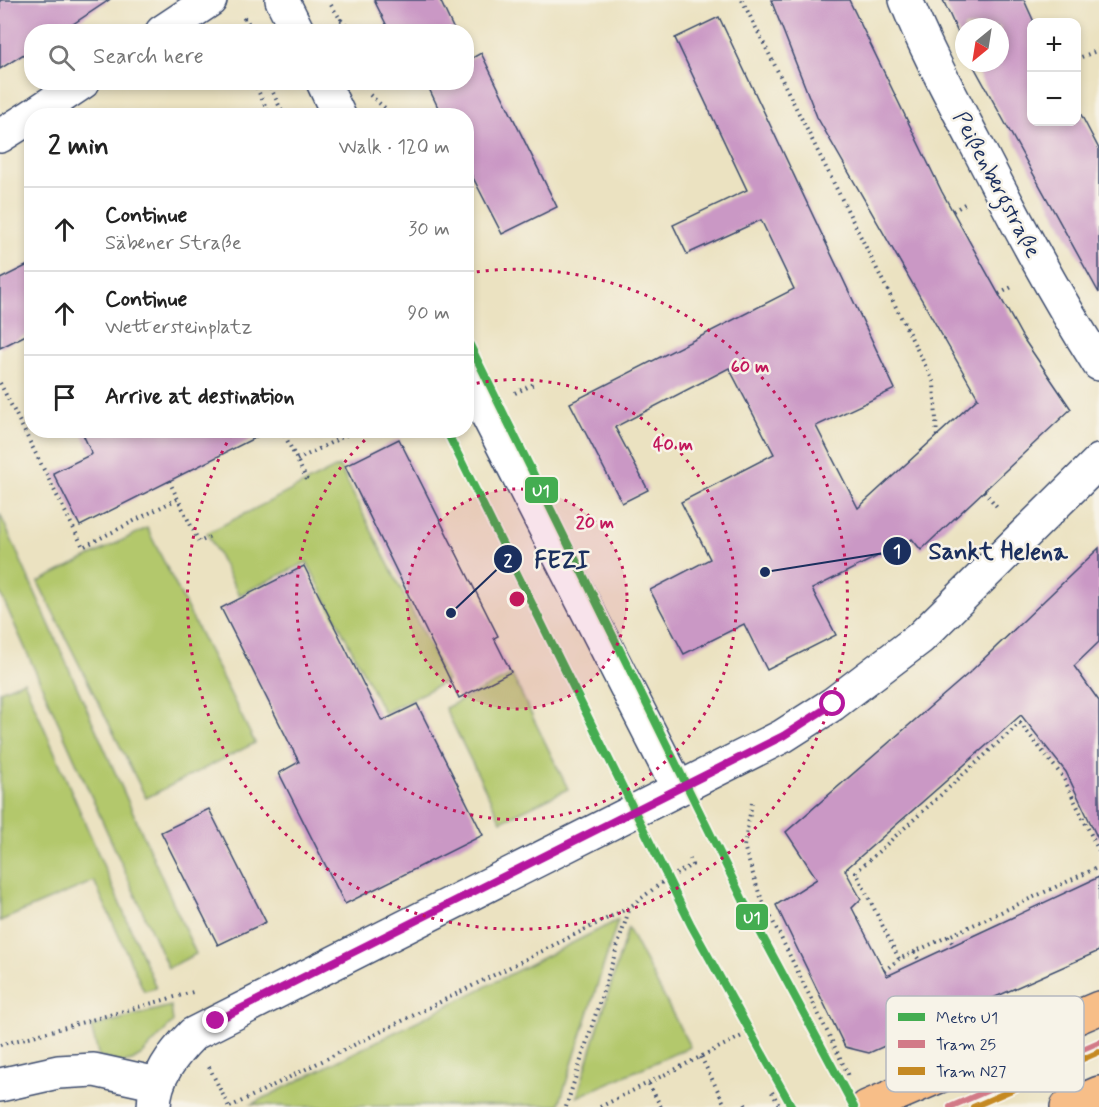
<!DOCTYPE html>
<html lang="en">
<head>
<meta charset="utf-8">
<style>
  body { margin:0; font-family:Mynerve,sans-serif; background:#f2f2f2; color:#222 }
  .controls { position:absolute; right:18px; top:18px; display:grid; overflow:hidden; border-radius:12px; box-shadow:0 3px 9px #0003 }
  .controls button { width:54px; height:54px; display:grid; place-items:center; padding:0; border:0; border-bottom:2px solid #e0e0e0; background:#fff; color:#222; font:30px sans-serif }
  .compass { position:absolute; left:955px; top:18px; width:54px; height:54px; border-radius:50%; background:#fff; box-shadow:0 3px 9px #0003; rotate:210deg }
  .stop { position:absolute; width:18px; height:18px; margin:-14px; border:4px solid #b5179e; border-radius:50%; background:#fff }
  .stop.end { background:#b5179e; border-color:#fff; box-shadow:0 2px 6px #0008 }
  .list { margin:0; padding:0; list-style:none }
  h2 { display:flex; justify-content:space-between; align-items:center; height:78px; margin:0; padding:0 24px; font-size:26px }
  h2 small { font-size:20px; font-weight:400; color:#767676 }
  .list li { display:grid; grid-template-columns:39px 1fr auto; gap:18px; align-items:center; box-sizing:border-box; height:84px; padding:0 24px; border-top:2px solid #e0e0e0 }
  .list b { display:block; font-size:22px; white-space:nowrap }
  .list p { margin:0; font-size:20px; white-space:nowrap; color:#767676 }
  .list em { font-size:20px; font-style:normal; color:#767676 }
  .icon { flex:none; width:33px; height:33px; fill:none; stroke:currentColor; stroke-width:2; stroke-linecap:round; stroke-linejoin:round }
  .map { position:relative; flex:none; width:1099px; height:1107px; overflow:hidden }
  .search { position:absolute; background:#fff; box-shadow:0 3px 9px #0003; left:24px; top:24px; width:450px; height:66px; display:flex; align-items:center; gap:15px; box-sizing:border-box; padding:0 21px; border-radius:24px; color:#767676; font-size:22px }
  .panel { position:absolute; background:#fff; box-shadow:0 3px 9px #0003; left:24px; top:108px; width:450px; height:330px; border-radius:24px }
  .map>svg:first-child { display:block }
</style>
</head>
<body>
<div class="map">
<svg width="1099" height="1107" viewBox="0 0 1099 1107">
  <rect width="100%" height="100%" fill="#f7f3e8"/>
  <filter id="ink" filterUnits="userSpaceOnUse"><feTurbulence type="fractalNoise" baseFrequency=".0167" numOctaves="2"/><feDisplacementMap in="SourceGraphic" scale="12" xChannelSelector="R" yChannelSelector="G"/><feConvolveMatrix kernelMatrix="1 2 1 2 8 2 1 2 1" color-interpolation-filters="sRGB"/></filter>
  <filter id="wash" filterUnits="userSpaceOnUse"><feTurbulence type="fractalNoise" baseFrequency=".008" numOctaves="4" result="noise"/><feDisplacementMap in="SourceGraphic" scale="24" xChannelSelector="R" yChannelSelector="G"/><feGaussianBlur stdDeviation="1.35" result="paint"/><feColorMatrix in="noise" values="0 0 0 0 0 0 0 0 0 0 0 0 0 0 0 0 0 1.4 0 .05"/><feComposite in="paint" operator="in"/></filter>
  <g filter="url(#wash)">
    <rect width="100%" height="100%" fill="#ebe2c1"/>
    <!-- green -->
    <path fill="#b3c86c" stroke="#677c65" stroke-width="1.5" d="M339,466L447,681L384,713L307,562L239,595L207,533Z
      M0,514L196,954L168,968L0,592Z
      M147,528L255,743L146,798L38,582Z
      M512,675L568,789L501,821L445,708Z
      M24,681L156,988L144,991L94,881L0,921V691Z
      M618,920L559,1105L293,1107L252,1104Z
      M628,928L690,1047L577,1097Z
      M171,1006L173,1022L142,1055L132,1061L122,1063L99,1057L91,1027Z"/>
    <g id="blocks">
      <!-- building -->
      <path fill="#ca98c5" d="M0,0H109L61,32H32V49L0,69Z
        M374,0H440L455,32H390Z
        M771,0H849L942,192L1023,338L1071,409L921,550L912,539L812,589L836,635L767,670L744,624L684,654L650,590L710,559L681,502L774,454L729,368L615,427L648,490L622,503L570,403L794,289L761,220L687,254L673,225L747,190L675,38L719,17L895,389L816,426L858,508L978,398L817,117Z
        M943,0H1024L1034,22H1032V122H1077V107L1099,149V293L972,63H1000V27H964V46Z
        M481,53L557,207L502,234L466,164V116H442L426,82H466V55L469,60Z
        M32,263V332L0,348V279Z
        M81,430H270L80,526L53,473L92,454Z
        M399,439L498,636L494,638L511,672L459,698L345,466Z
        M1099,548V642L1074,666L1099,701V841L1066,772L1021,715L845,870L861,899L852,908L887,976L1099,877V951L869,1053L845,1047L776,905L817,879L786,832L969,673Z
        M304,566L382,721L417,704L483,835L345,904L279,773L299,762L221,608Z
        M209,809L266,922L218,945L161,832Z"/>
    </g>
  </g>
  <g filter="url(#ink)">
    <use href="#blocks" fill-opacity="0" stroke="#3a4a6d" stroke-width="1.5"/>
    <g fill="none" stroke-linecap="round" stroke-linejoin="round">
      <!-- minor casing -->
      <g stroke="#3a4a6d" stroke-width="36">
        <path id="minor" d="M282,0L298,32
          M906,0C925,48 950,94 974,140C1013,216 1053,292 1099,364
          M162,32L210,0
          M323,82L339,116
          M32,116L83,82
          M0,136L32,116
          M466,373L678,788
          M0,1085L58,1072L94,1070L158,1084
          M154,1107C154,1078 173,1054 193,1034L783,736L833,704L920,638L1099,461"/>
      </g>
      <!-- major casing -->
      <g stroke="#3a4a6d" stroke-width="36">
        <path id="major" d="M867,1107L1099,1008
          M1067,1107L1099,1093"/>
      </g>
      <!-- path -->
      <path stroke="#3a4a6d" stroke-width="4" stroke-dasharray="1.5 4.5" stroke-linecap="butt" d="M742,0L934,383L937,438
        M331,5L341,20
        M244,17L255,32
        M244,18L246,32
        M340,32L341,20L352,32
        M1076,59L1099,50
        M254,82L270,116
        M268,82L284,116
        M378,82V83
        M370,95L394,116
        M953,211L968,202
        M999,294L1012,287
        M0,383L83,547L177,499
        M515,393L536,383
        M282,430L308,482
        M297,460L356,430
        M169,481L199,542L210,537
        M984,491L998,508
        M752,803L744,846L759,893L849,1076
        M1099,851L1063,777L1020,723L856,872L899,959L1099,867
        M948,936L953,944
        M914,952L919,960
        M884,971L899,959
        M948,1017L956,1033
        M0,1045L193,992
        M701,1057L726,1107
        M209,1067L229,1107
        M649,1084L661,1107
        M772,1092L780,1107
        M745,1104L747,1107
        M230,1107L630,907L665,880L692,865L690,859
        M566,1107L630,907
        M600,1107L744,1035"/>
      <!-- minor -->
      <use href="#minor" stroke="#fff" stroke-width="33"/>
      <!-- major -->
      <use href="#major" stroke="#f7be88" stroke-width="33"/>
      <!-- tram-1 casing -->
      <g stroke="#f7f3e8" stroke-width="10">
        <path id="tram-1" d="M950,1107L1099,1042"/>
      </g>
      <!-- tram-2 casing -->
      <g stroke="#f7f3e8" stroke-width="10">
        <path id="tram-2" d="M973,1107L1099,1052"/>
      </g>
      <!-- tram-1 -->
      <use href="#tram-1" stroke="#d27a87" stroke-width="6"/>
      <!-- tram-2 -->
      <use href="#tram-2" stroke="#c58923" stroke-width="6"/>
      <!-- metro-1 casing -->
      <g stroke="#f7f3e8" stroke-width="12">
        <path id="metro-1" d="M466,337L743,900L854,1107
          M446,430L691,925L792,1107"/>
      </g>
      <!-- metro-1 -->
      <use href="#metro-1" stroke="#44ad51" stroke-width="8"/>
    </g>
  </g>
  <g fill="none" stroke-linecap="round" stroke-linejoin="round" filter="url(#ink)">
    <!-- route -->
    <path stroke="#b5179e" stroke-width="8" d="M216,1021L783,736L833,704"/>
  </g>
  <!-- distance rings -->
  <circle cx="517" cy="599" r="110" fill="#c2185b" fill-opacity=".12"/>
  <g fill="none" stroke="#c2185b" stroke-width="3" stroke-dasharray="3 6">
    <circle cx="517" cy="599" r="110"/>
    <path d="M468 385A220 220 0 1 1 374 432"/>
    <path d="M468 273A330 330 0 1 1 233 432"/>
  </g>
  <g text-anchor="middle" stroke-width="5" stroke-linejoin="round" paint-order="stroke">
    <!-- street labels -->
    <g font-size="22" fill="#1b2f5e" stroke="#f7f3e8">
      <text transform="translate(998 184) rotate(62)" y="8">Peißenbergstraße</text>
    </g>
  </g>
  <!-- legend -->
  <rect x="886" y="996" width="198" height="96" rx="9" fill="#f7f3e8" stroke="#b5b8bf" stroke-width="1.5"/>
  <rect x="898" y="1013" width="27" height="8" fill="#44ad51"/>
  <rect x="898" y="1040" width="27" height="8" fill="#d27a87"/>
  <rect x="898" y="1067" width="27" height="8" fill="#c58923"/>
  <g font-size="16" fill="#1b2f5e">
    <text x="936" y="1023">Metro U1</text>
    <text x="936" y="1050">Tram 25</text>
    <text x="936" y="1077">Tram N27</text>
  </g>
  <circle cx="517" cy="599" r="9" fill="#c2185b" stroke="#f7f3e8" stroke-width="3"/>
  <g font-size="18" text-anchor="middle" font-weight="bold" fill="#c2185b" stroke="#f7f3e8" stroke-width="5" stroke-linejoin="round" paint-order="stroke">
    <text x="750" y="372">60 m</text>
    <text x="673" y="450">40 m</text>
    <text x="595" y="528">20 m</text>
  </g>
  <!-- callouts -->
  <path fill="none" stroke="#1b2f5e" stroke-width="2" d="M765 572L897 551M451 613L508 559"/>
  <g fill="#1b2f5e" stroke="#f7f3e8" stroke-width="2">
    <circle cx="765" cy="572" r="6"/>
    <circle cx="451" cy="613" r="6"/>
    <circle cx="897" cy="551" r="15"/>
    <circle cx="508" cy="559" r="15"/>
  </g>
  <g font-size="18" text-anchor="middle" font-weight="bold" fill="#fff">
    <text x="897" y="557">1</text>
    <text x="508" y="566">2</text>
  </g>
  <g font-size="24" text-anchor="middle" font-weight="bold" fill="#1b2f5e" stroke="#f7f3e8" stroke-width="5" stroke-linejoin="round" paint-order="stroke">
    <text x="998" y="559">Sankt Helena</text>
    <text x="562" y="568">FEZI</text>
  </g>
  <g stroke="#f7f3e8" stroke-width="2">
    <rect x="524" y="476" width="35" height="28" rx="6" fill="#44ad51"/>
    <rect x="735" y="903" width="34" height="28" rx="6" fill="#44ad51"/>
  </g>
  <g font-size="16" text-anchor="middle" font-weight="bold" fill="#fff">
    <text x="541" y="496">U1</text>
    <text x="752" y="923">U1</text>
  </g>
</svg>
<div class="controls">
<button>+</button>
<button>−</button>
</div>
<svg class="compass" viewBox="-18 -18 36 36"><path d="M0-13l5 13h-10z" fill="#e53935"/><path d="M0 13l5-13h-10z" fill="#767676"/></svg>
<div class="stop" style="left:833px;top:704px"></div>
<div class="stop end" style="left:216px;top:1021px"></div>
<div class="search"><svg class="icon" aria-label="search" viewBox="0 0 24 24"><circle cx="10" cy="10" r="6"/><path d="M15 15l6 6"/></svg>Search here</div>
<section class="panel">
<h2>2 min<small>Walk · 120 m</small></h2>
<ul class="list">
<li><svg class="icon" aria-label="ahead" viewBox="0 0 24 24"><path d="M12 20V5M6 11l6-6 6 6"/></svg><div><b>Continue</b><p>Säbener Straße</p></div><em>30 m</em></li>
<li><svg class="icon" aria-label="ahead" viewBox="0 0 24 24"><path d="M12 20V5M6 11l6-6 6 6"/></svg><div><b>Continue</b><p>Wettersteinplatz</p></div><em>90 m</em></li>
<li><svg class="icon" aria-label="arrive" viewBox="0 0 24 24"><path d="M6 21V4h12l-3 4 3 4H6"/></svg><div><b>Arrive at destination</b></div></li>
</ul>
</section>
</div>
</body>
</html>
